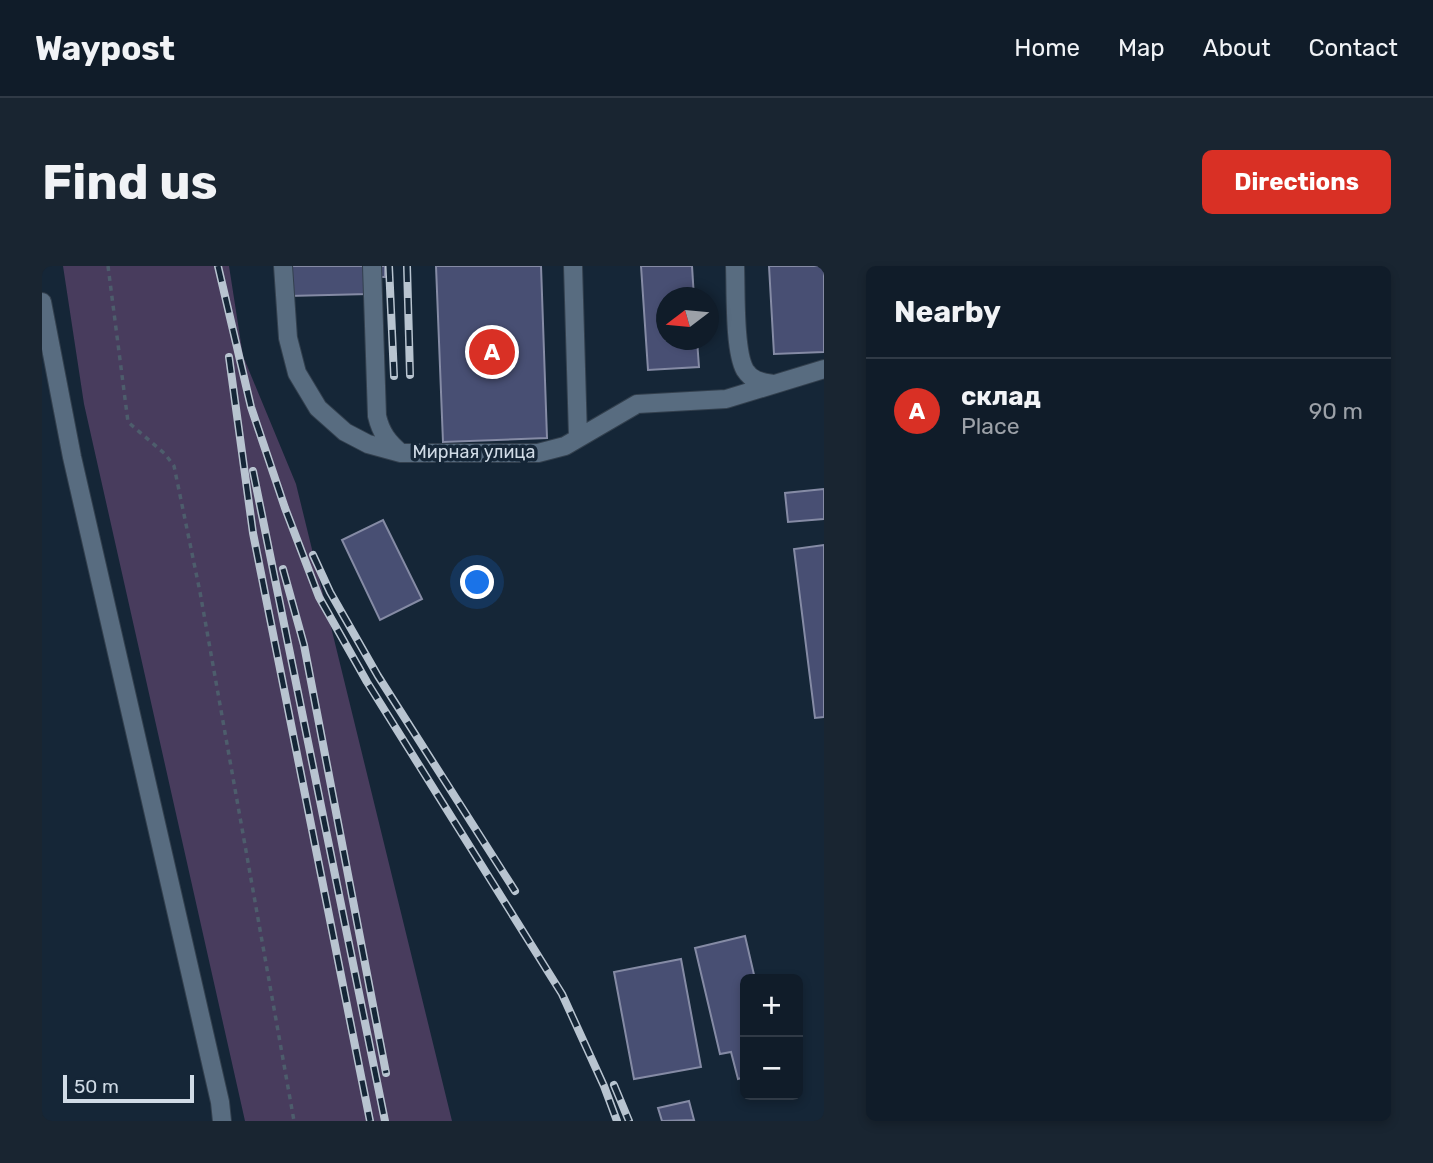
<!DOCTYPE html>
<html lang="en">
<head>
<meta charset="utf-8">
<style>
  body { margin:0; font-family:Rubik,sans-serif; background:#192531; color:#f1f3f6 }
  .controls { position:absolute; right:21px; bottom:21px; display:grid; overflow:hidden; border-radius:10px; box-shadow:0 4px 10px #0003 }
  .controls button { width:63px; height:63px; display:grid; place-items:center; padding:0; border:0; border-bottom:2px solid #303a46; background:#101c29; color:#f1f3f6; font:35px sans-serif }
  .compass { position:absolute; left:614px; top:21px; width:63px; height:63px; border-radius:50%; background:#101c29; box-shadow:0 4px 10px #0003; rotate:254deg }
  .scale { position:absolute; left:21px; bottom:18px; width:131px; box-sizing:border-box; padding-left:7px; border:4px solid #d0dbe6; border-top:0; font-size:19px; line-height:24px; white-space:nowrap; color:#d0dbe6; -webkit-text-stroke:5px #152637; paint-order:stroke }
  .you { position:absolute; left:436px; top:317px; width:24px; height:24px; margin:-18px; border:5px solid #fff; border-radius:50%; background:#1a73e8; box-shadow:0 0 0 10px #1a73e833 }
  .badge { display:grid; place-items:center; width:46px; height:46px; border-radius:50%; background:#d93025; color:#fff; font-size:23px; font-weight:700 }
  .pin { position:absolute; translate:-50% -50%; border:4px solid #fff; box-shadow:0 2px 7px #0006 }
  .list { margin:0; padding:0; list-style:none }
  h2 { display:flex; justify-content:space-between; align-items:center; height:91px; margin:0; padding:0 28px; font-size:30px }
  h2 small { font-size:23px; font-weight:400; color:#9ca1a8 }
  .list li { display:grid; grid-template-columns:46px 1fr auto; gap:21px; align-items:center; box-sizing:border-box; height:105px; padding:0 28px; border-top:2px solid #303a46 }
  .list b { display:block; font-size:26px; white-space:nowrap }
  .list p { margin:0; font-size:23px; white-space:nowrap; color:#9ca1a8 }
  .list em { font-size:23px; font-style:normal; color:#9ca1a8 }
  .map { position:relative; flex:none; width:782px; height:855px; overflow:hidden; border-radius:10px }
  header { display:flex; align-items:center; gap:42px; box-sizing:border-box; height:98px; padding:0 35px; background:#101c29; border-bottom:2px solid #303a46 }
  header strong { font-size:33px }
  nav { display:flex; gap:38px; margin-inline-start:auto; font-size:24px }
  .intro { display:flex; align-items:center; justify-content:space-between; box-sizing:border-box; height:168px; padding:0 42px }
  h1 { margin:0; font-size:49px }
  .button { padding:18px 32px; border-radius:10px; background:#d93025; color:#fff; font-size:24px; font-weight:700 }
  main { display:flex; gap:42px; padding:0 42px }
  aside { flex:1; background:#101c29; border-radius:10px; box-shadow:0 4px 10px #0003 }
  .map>svg:first-child { display:block }
</style>
</head>
<body>
<header>
<strong>Waypost</strong>
<nav><a>Home</a><a>Map</a><a>About</a><a>Contact</a></nav>
</header>
<div class="intro"><h1>Find us</h1><a class="button">Directions</a></div>
<main>
<div class="map">
<svg width="782" height="855" viewBox="0 0 782 855">
  <rect width="100%" height="100%" fill="#152637"/>
  <!-- green -->
  <path fill="#483c5d" d="M21,0H187L201,90L254,218L410,855H203L42,138Z"/>
  <!-- building -->
  <path fill="#484f73" stroke="#858ba5" stroke-width="2" d="M246,0H343V11H325L326,28L247,30Z
    M394,0H499L505,172L401,176Z
    M599,0H650L652,32H624V74H655L657,101L606,104Z
    M727,0H782V86L732,88Z
    M782,223V253L746,256L743,227Z
    M341,254L380,333L338,354L300,274Z
    M782,279V451L773,452L752,283Z
    M703,670L713,713H703V811L696,813L689,786L678,788L653,682Z
    M639,693L659,801L592,813L572,706Z
    M647,835L652,854L620,855L616,842Z"/>
  <g fill="none" stroke-linecap="round" stroke-linejoin="round">
    <!-- minor casing -->
    <g stroke="#33404e" stroke-width="20">
      <path id="minor" d="M241,0L246,72L255,107L276,142L303,166L326,178L359,187H496L523,180L595,138L684,133L782,103
        M330,0L335,150C339,167 346,176 359,187
        M531,0L536,171
        M693,0C694,24 692,85 703,104C710,115 719,116 731,118
        M0,36L30,191L178,836L180,855"/>
    </g>
    <!-- path -->
    <path stroke="#4d5d6c" stroke-width="3.5" stroke-dasharray="5 5" stroke-linecap="butt" d="M66,0L86,156L123,188L132,200L158,326L252,855"/>
    <!-- minor -->
    <use href="#minor" stroke="#586c80" stroke-width="18"/>
    <!-- rail casing -->
    <g stroke="#b8c4d0" stroke-width="8">
      <path id="rail" d="M176,0L209,141L243,242L277,331L325,416L520,728L562,820L575,855
        M347,0L352,110
        M365,0L368,109
        M187,91L211,267L328,855
        M211,205L343,855
        M271,289L288,326L336,410L473,625
        M241,303L262,379L344,807
        M572,819L587,855"/>
    </g>
    <!-- rail -->
    <use href="#rail" stroke="#152637" stroke-width="5" stroke-dasharray="16" stroke-linecap="butt"/>
  </g>
  <g text-anchor="middle" stroke-width="7" stroke-linejoin="round" paint-order="stroke">
    <!-- street labels -->
    <g font-size="18" fill="#d0dbe6" stroke="#152637">
      <text x="432" y="192">Мирная улица</text>
    </g>
  </g>
</svg>
<div class="controls">
<button>+</button>
<button>−</button>
</div>
<svg class="compass" viewBox="-18 -18 36 36"><path d="M0-13l5 13h-10z" fill="#e53935"/><path d="M0 13l5-13h-10z" fill="#9ca1a8"/></svg>
<div class="scale">50 m</div>
<div class="you"></div>
<div class="pin badge" style="left:450px;top:86px">A</div>
</div>
<aside>
<h2>Nearby<small></small></h2>
<ul class="list">
<li><span class="badge">A</span><div><b>склад</b><p>Place</p></div><em>90 m</em></li>
</ul>
</aside>
</main>
</body>
</html>
